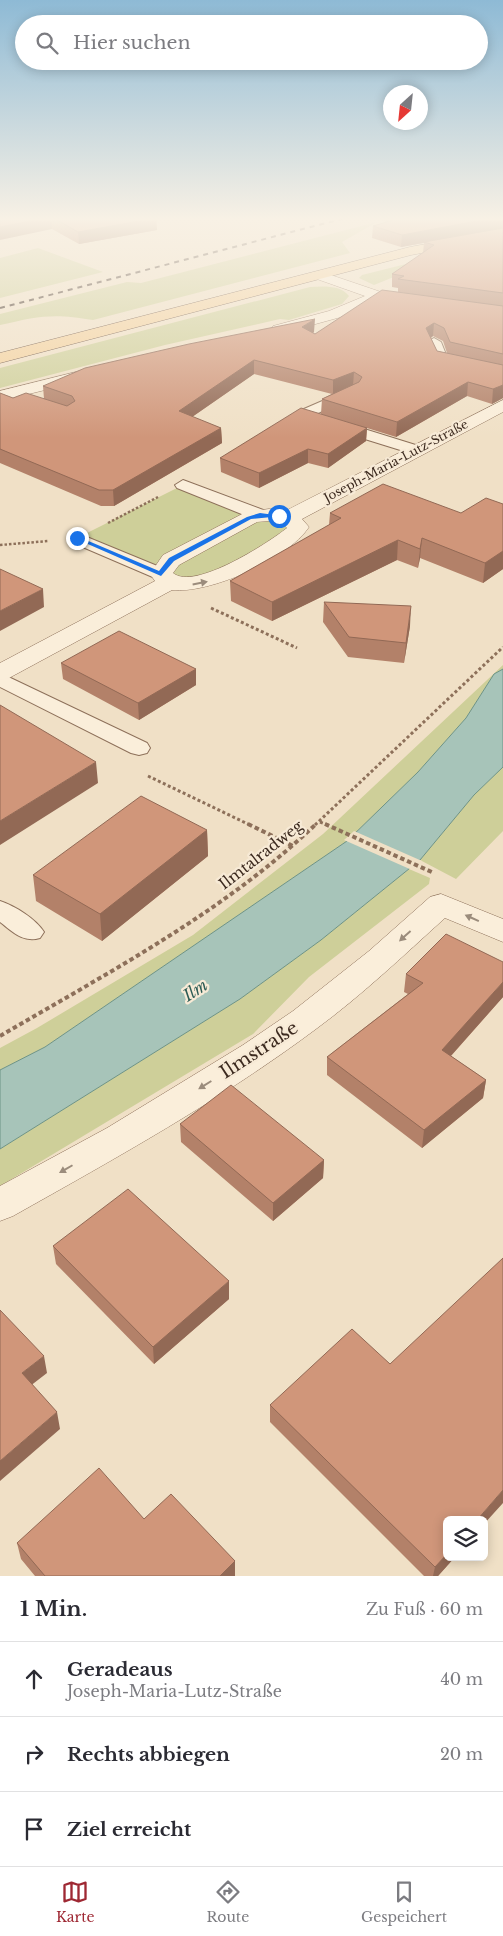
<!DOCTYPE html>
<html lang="de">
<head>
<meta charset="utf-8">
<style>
  body { margin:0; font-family:"Libre Baskerville",serif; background:#f7f7f7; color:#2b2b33 }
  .controls { position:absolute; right:15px; bottom:15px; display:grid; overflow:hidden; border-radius:8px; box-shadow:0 2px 12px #0003 }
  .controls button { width:45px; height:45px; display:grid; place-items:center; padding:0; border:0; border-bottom:1px solid #e1e1e2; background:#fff; color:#2b2b33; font:25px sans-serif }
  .compass { position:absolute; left:383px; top:85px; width:45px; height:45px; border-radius:50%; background:#fff; box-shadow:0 2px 12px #0003; rotate:207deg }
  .stop { position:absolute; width:15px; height:15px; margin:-11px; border:4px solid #1a73e8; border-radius:50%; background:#fff }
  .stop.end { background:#1a73e8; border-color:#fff; box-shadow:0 1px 5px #0008 }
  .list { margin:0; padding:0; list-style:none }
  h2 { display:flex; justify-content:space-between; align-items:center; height:65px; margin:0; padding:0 20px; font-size:21px }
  h2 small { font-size:16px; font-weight:400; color:#7c7c81 }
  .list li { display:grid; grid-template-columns:32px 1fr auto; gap:15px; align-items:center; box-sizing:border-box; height:75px; padding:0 20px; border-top:1px solid #e1e1e2 }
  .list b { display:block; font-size:19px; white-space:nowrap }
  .list p { margin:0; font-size:16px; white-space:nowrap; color:#7c7c81 }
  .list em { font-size:16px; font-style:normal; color:#7c7c81 }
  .icon { flex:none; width:28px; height:28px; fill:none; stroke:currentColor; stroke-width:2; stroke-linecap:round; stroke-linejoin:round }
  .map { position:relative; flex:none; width:503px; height:1576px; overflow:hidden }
  .search { position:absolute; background:#fff; box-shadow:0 2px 12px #0003; left:15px; right:15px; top:15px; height:55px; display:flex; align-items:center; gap:12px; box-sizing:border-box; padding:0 18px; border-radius:28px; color:#7c7c81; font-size:19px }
  .sheet { height:290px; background:#fff }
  nav { display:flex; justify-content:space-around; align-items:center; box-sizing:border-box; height:70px; border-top:1px solid #e1e1e2; background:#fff; font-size:14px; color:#7c7c81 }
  nav a { display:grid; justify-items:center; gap:2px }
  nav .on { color:#9e2833 }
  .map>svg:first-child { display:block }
</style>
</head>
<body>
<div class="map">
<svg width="503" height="1576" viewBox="0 0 503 1576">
  <rect width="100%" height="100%" fill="#f0e0c6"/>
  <!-- green -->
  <path fill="#cecf99" d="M377,222L342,242L350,253L93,320C54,313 38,316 0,325V314L127,282L141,283Z
    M38,248L103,272L0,298V258Z
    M458,251L374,285L359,278L362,275Z
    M310,287C323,286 341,285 349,296L342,304L289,320L280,319L165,345L0,388V368Z
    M183,485L298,527L195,584L77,538Z
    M503,665V669L494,674L466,718L418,772L347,841L45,1047L0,1070V1048L37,1028L193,935L323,834Z
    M503,767V831L456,879L420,860L474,795Z
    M409,869L430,878L429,884L309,977L253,1034L0,1186V1149L240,999L321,940Z"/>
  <!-- water -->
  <path fill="#a7c4b9" stroke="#6d9386" d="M503,669V767L474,795L420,860L321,940L240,999L0,1149V1070L45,1047L347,841L418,772L466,718L494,674Z"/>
  <!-- pier -->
  <path fill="#f0e0c6" d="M354,831L422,861L412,870L344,840Z"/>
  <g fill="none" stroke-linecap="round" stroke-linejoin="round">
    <!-- service casing -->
    <g stroke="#8d705a" stroke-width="2">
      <path id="service" d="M434,338L441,342L447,357L503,370V378L436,363L427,342Z
        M350,389L357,393L355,396L316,414L422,447L424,450L422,453H410L297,418L295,415L297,412Z
        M183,480L266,511L268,515L266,519H254L177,488L175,485Z
        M77,533L167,570L170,574L167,578H155L71,542L68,538L71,534Z
        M0,673L147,743L150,748L147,753L139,755L131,753L0,687Z
        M0,901C15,906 36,919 44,932L40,938C23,943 13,932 0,922Z"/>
    </g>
    <!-- minor casing -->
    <g stroke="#8d705a" stroke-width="1">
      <path id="minor" d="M319,271L381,292L395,294L398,297L395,300L381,301L341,317L279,334L273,332L271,329L273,326L329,311L365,296L314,278L312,275Z
        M84,370L90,371L93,375L90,379L0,401V391Z
        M503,400V412L302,519L309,527C288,559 210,594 172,590L9,678L0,680V663L155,581L150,574L163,555L246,512L269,509L285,511ZM269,521L282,523L287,528C268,543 194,591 173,573L179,565L257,522Z
        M441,894L503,919V942L445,918C403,956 361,996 316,1029C221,1100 116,1158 13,1216L0,1221V1186L107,1128L243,1045L293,1011L369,951L430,897Z"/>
    </g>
    <!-- primary casing -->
    <g stroke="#5a3f2f" stroke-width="1">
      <path id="primary" d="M503,230V238L411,255L0,363V353L410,247Z"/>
    </g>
    <!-- path-far2 -->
    <path stroke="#8d705a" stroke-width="2.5" stroke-dasharray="2.5 2" stroke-linecap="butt" d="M108,523L158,497
      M0,545L48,541"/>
    <!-- path-far1 -->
    <path stroke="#8d705a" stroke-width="3" stroke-dasharray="3 2.5" stroke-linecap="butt" d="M211,608L297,648
      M148,776L250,825
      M320,822L328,825
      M315,825L503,647"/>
    <!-- path -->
    <path stroke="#8d705a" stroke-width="4" stroke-dasharray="4.5 3" stroke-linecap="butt" d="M248,824L293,846
      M325,824L434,873
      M0,1036C109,972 224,912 316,824"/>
    <!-- service -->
    <use href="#service" fill="#faeeda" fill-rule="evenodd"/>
    <!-- minor -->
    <use href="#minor" fill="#faeeda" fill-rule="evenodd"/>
    <!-- primary -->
    <use href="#primary" fill="#f4d19d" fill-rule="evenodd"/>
    <!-- rail -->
    <path stroke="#3c2a1f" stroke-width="2" stroke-dasharray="5 5" stroke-linecap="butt" d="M0,308L349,217"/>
  </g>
  <!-- wall -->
  <path fill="#b38169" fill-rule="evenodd" d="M0,217H157L156,218L157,230L79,244L52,229Z
    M374,217H503V398L492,404L467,396L396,437L367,428L366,441L328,468L308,463L259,488L221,472L220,458L321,414L322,399L332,394L254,374L192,417L221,428L222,443L114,506H101L0,463V393L13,398L44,399L43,386L314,332L313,333L315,334L398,292V288L392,287V274L423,253L424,243L401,247L372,238L373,226L387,222ZM433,336L443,341L447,353L437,351L431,338Z
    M503,504V569L483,583L420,558L418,568L397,560L272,621L231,601L230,581L329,525L330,513H461Z
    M324,602L410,626L404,663L348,657L323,622Z
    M61,663L196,669V685L139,720L63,679Z
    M207,830L208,856L102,941L36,901L33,875Z
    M406,974L503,997L451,1056L486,1080L483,1098L422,1148L327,1075V1057L408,994L404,992Z
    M180,1124L324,1160L323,1178L273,1221L181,1142Z
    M53,1246L229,1299L154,1364L56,1264Z
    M390,1364L447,1557H455L438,1576H424L270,1422V1405Z
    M144,1519L235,1561V1576H35L21,1559L17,1543Z"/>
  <!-- shaded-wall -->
  <path fill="#926955" d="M49,217H51L52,229L0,240V227Z
    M134,217H157L150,219L156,218L157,230L79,244L78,232Z
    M498,217H503V228L401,247L402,235Z
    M315,319L314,332L302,341V327Z
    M434,323L433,336L425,341L426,328Z
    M254,360V374L179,426V411Z
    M354,372L353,386L333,394V380Z
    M468,382L467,396L396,437L397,422Z
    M503,385V398L492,404L493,389Z
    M221,428L222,443L114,506L113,490Z
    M367,428L366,441L328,468V454Z
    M308,449V463L259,488V473Z
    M422,538L420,558L418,568L420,549Z
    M398,540L397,560L272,621V602Z
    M503,551V569L483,583L485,563Z
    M43,589L44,607L0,631V611Z
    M411,606L410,626L404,663L406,643Z
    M196,669V685L139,720L138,703Z
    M96,762L98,783L0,845V821Z
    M207,830L208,856L102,941L100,914Z
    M503,982V997L440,1068L442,1050Z
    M486,1080L483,1098L422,1148L424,1130Z
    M324,1160L323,1178L273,1221V1203Z
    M229,1281V1299L154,1364L153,1347Z
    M44,1356L47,1373L25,1390L22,1373Z
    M57,1412L60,1429L0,1481V1461Z
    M503,1490V1503L484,1524V1520H477Z
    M447,1554V1557H455L438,1576H433L435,1567Z
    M235,1561V1576H220Z"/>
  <!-- building -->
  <path fill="#d0967a" stroke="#926955" d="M0,217H49L0,227Z
    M52,217H154L156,218L78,232Z
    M404,217H498L402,235L373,226Z
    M503,228V293L398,279L404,276L392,274L434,245L424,242Z
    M382,290L503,306V354L450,342L444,328L434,323L426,328L437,351L503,365V385L493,389L468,382L397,422L322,399L359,382L362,377L354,372L333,380L254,360L179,411L221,428L113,490H99L0,449V393L13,398L26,393L67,406L75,401L72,396L43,386L85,368L189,344L315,319L302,327L315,334Z
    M301,408L367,428L328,454L308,449L259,473L220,458Z
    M383,484L461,513L486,498L503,504V551L485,563L422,538L420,549L398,540L272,602L230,581L341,518L330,513Z
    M0,569L43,589L0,611Z
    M324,602L411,606L406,643L349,637Z
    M119,631L196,669L138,703L61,663Z
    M0,705L96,762L0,821Z
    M141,796L207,830L100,914L33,875Z
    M446,934L503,962V982L442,1050L486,1080L424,1130L327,1057L423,983L406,974Z
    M231,1085L324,1160L273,1203L180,1124Z
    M128,1189L229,1281L153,1347L53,1246Z
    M503,1258V1490L477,1520H447V1554L435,1567L270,1405L352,1329L390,1364Z
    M0,1310L44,1356L22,1373L57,1412L0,1461Z
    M99,1468L144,1519L171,1494L235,1561L220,1576H45L17,1543Z"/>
  <!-- one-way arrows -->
  <defs><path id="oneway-solid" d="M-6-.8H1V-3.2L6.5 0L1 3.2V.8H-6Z" transform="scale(1.25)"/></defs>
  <g fill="#9b8c7c">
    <use href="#oneway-solid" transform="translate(200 583) rotate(-11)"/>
    <use href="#oneway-solid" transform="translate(472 918) rotate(-156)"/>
    <use href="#oneway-solid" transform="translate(405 936) rotate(138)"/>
    <use href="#oneway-solid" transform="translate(205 1085) rotate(148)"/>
    <use href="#oneway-solid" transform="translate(66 1169) rotate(150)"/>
  </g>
  <!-- sky -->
  <linearGradient id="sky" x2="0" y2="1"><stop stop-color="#8ebad5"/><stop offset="0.5" stop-color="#f8f1e5"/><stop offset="1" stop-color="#f8f1e5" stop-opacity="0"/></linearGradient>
  <rect width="503" height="438" fill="url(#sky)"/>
  <!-- route -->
  <path fill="#1a73e8" d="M260,513L282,516L251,519L174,561L161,576L74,538L79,537L159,571L169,558L247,517Z"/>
  <g text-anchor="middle" stroke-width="4.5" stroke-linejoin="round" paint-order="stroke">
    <!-- far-street labels -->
    <g font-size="12" fill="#3c2a1f" stroke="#f7ead6">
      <text transform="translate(396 461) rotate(-28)" y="4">Joseph-Maria-Lutz-Straße</text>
    </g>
    <!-- street labels -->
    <g font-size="15" fill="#3c2a1f" stroke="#f7ead6">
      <text transform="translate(261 855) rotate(-38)" y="5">Ilmtalradweg</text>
    </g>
    <!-- water labels -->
    <g font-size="16" font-style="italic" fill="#2d5c55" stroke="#f7ead6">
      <text transform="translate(195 990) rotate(-33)" y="6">Ilm</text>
    </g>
    <!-- near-street labels -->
    <g font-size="18" fill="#3c2a1f" stroke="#f7ead6">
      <text transform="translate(259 1050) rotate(-33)" y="6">Ilmstraße</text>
    </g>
  </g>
</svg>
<div class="controls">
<button><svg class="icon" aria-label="layers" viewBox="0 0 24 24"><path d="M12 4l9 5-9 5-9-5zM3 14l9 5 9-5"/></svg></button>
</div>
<svg class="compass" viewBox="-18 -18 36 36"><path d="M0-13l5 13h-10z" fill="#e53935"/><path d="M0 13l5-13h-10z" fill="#7c7c81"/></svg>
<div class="stop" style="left:279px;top:516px"></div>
<div class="stop end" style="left:77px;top:538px"></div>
<div class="search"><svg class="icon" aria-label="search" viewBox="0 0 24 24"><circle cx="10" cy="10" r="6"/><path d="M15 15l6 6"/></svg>Hier suchen</div>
</div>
<section class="sheet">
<h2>1 Min.<small>Zu Fuß · 60 m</small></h2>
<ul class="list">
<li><svg class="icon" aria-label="ahead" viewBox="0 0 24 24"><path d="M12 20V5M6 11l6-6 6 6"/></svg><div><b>Geradeaus</b><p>Joseph-Maria-Lutz-Straße</p></div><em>40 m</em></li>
<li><svg class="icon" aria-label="right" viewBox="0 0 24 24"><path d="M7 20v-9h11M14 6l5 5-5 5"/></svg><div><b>Rechts abbiegen</b></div><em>20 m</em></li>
<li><svg class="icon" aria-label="arrive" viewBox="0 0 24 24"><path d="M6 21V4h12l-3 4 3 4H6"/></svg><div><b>Ziel erreicht</b></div></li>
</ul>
</section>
<nav>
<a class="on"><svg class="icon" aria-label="map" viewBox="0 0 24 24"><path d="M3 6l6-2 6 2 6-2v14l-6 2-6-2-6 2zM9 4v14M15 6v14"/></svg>Karte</a>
<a><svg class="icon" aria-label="directions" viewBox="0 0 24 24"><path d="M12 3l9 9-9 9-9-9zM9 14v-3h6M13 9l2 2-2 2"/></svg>Route</a>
<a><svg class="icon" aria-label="saved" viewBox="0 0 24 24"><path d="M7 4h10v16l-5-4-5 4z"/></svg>Gespeichert</a>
</nav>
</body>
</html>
